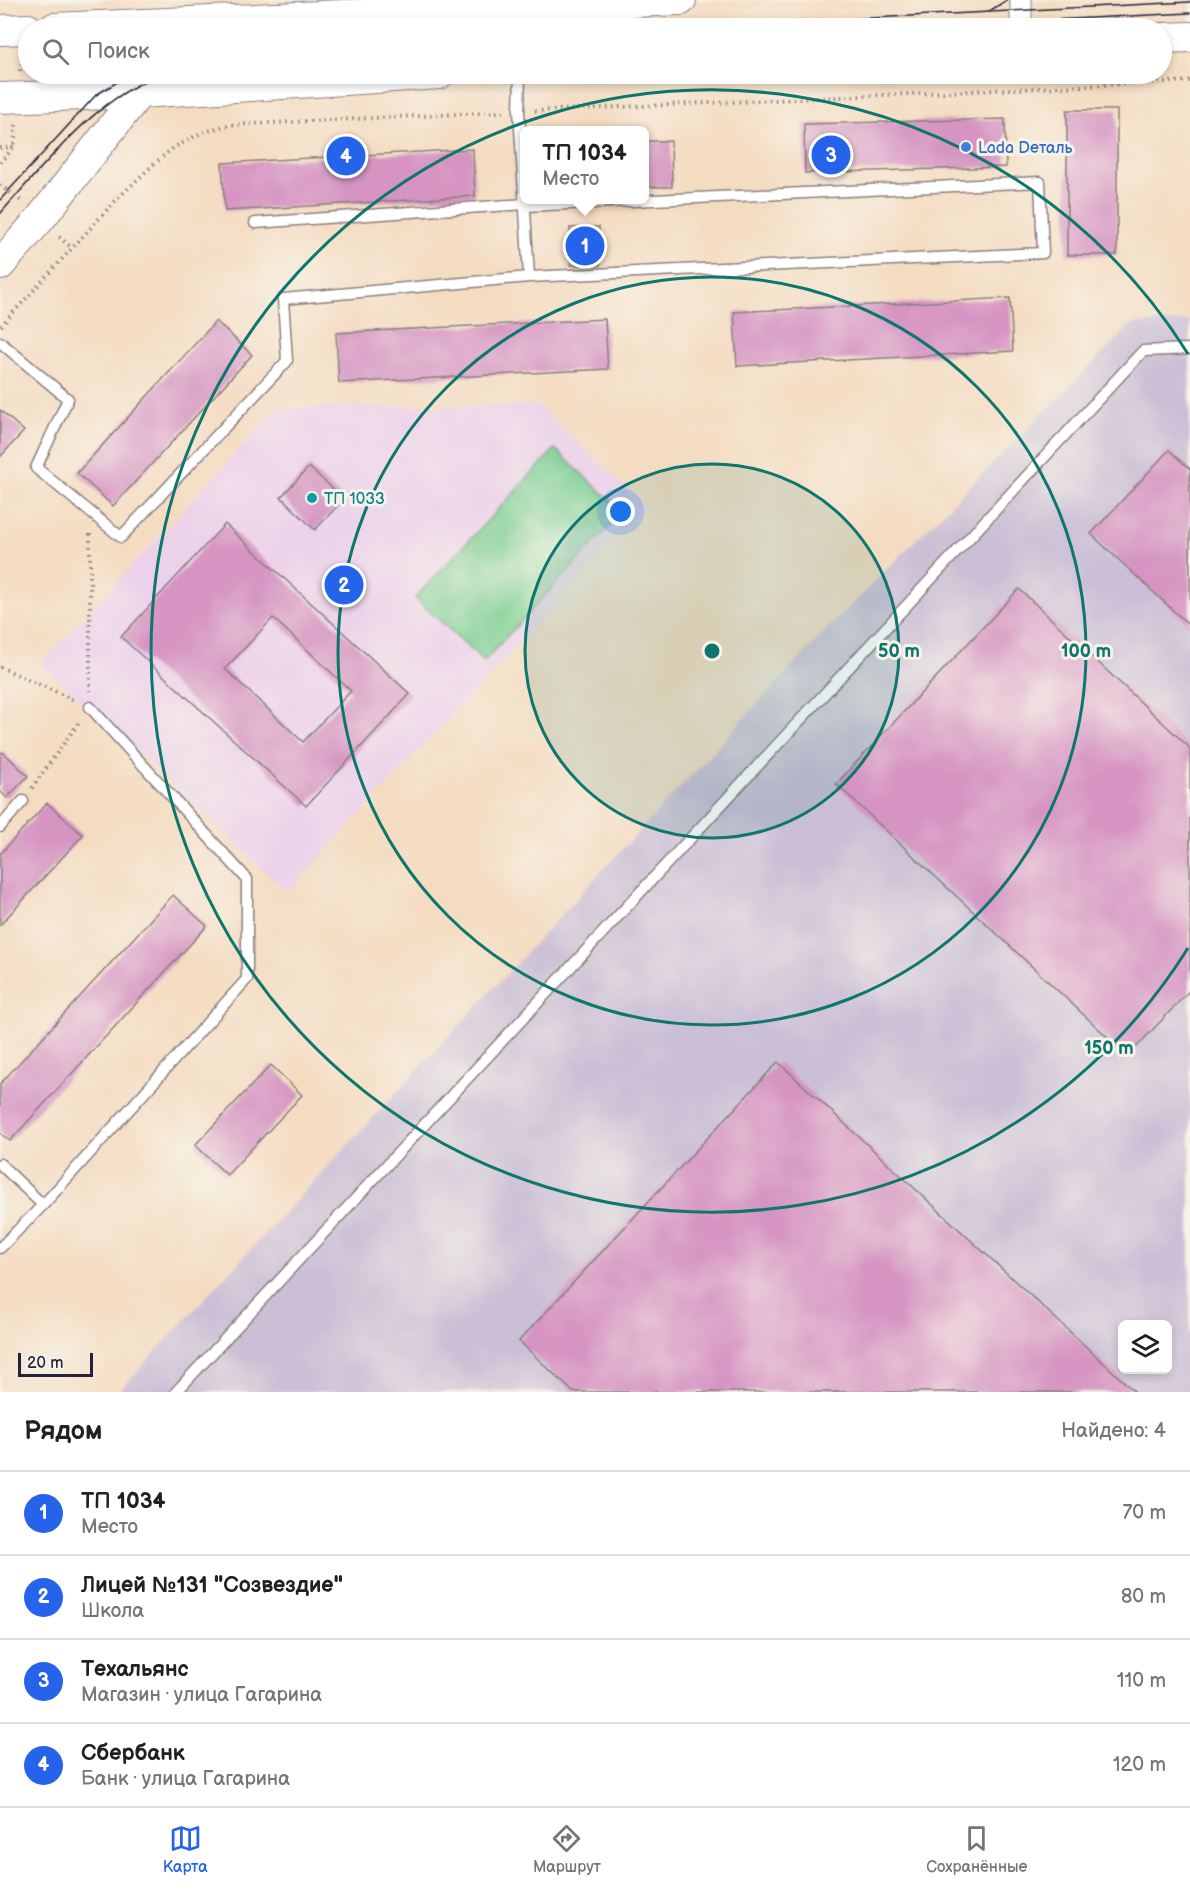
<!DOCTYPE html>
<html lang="ru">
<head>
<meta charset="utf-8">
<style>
  body { margin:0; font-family:"Balsamiq Sans",sans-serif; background:#f2f2f2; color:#202124 }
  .controls { position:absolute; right:18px; bottom:18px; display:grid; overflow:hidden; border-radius:9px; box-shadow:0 3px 9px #0003 }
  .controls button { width:54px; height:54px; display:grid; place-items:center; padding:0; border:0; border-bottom:2px solid #e0e0e0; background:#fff; color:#202124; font:30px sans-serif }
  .scale { position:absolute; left:18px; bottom:15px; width:75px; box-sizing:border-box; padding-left:6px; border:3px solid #22223b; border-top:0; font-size:16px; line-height:21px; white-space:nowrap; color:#22223b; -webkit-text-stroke:4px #f7f3e8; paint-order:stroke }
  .you { position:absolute; left:621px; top:512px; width:21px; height:21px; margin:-15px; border:4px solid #fff; border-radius:50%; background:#1a73e8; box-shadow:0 0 0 9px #1a73e833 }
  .badge { display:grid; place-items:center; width:39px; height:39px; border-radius:50%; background:#2563eb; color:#fff; font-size:20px; font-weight:700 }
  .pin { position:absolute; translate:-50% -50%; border:3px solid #fff; box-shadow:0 2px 6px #0006 }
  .popup { position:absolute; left:520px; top:126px; width:129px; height:78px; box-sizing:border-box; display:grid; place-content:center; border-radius:9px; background:#fff; filter:drop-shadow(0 2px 4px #0005); font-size:20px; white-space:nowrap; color:#757577 }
  .popup b { font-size:22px; color:#202124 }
  .popup::after { content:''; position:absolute; left:50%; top:100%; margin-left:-12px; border:12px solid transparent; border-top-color:#fff }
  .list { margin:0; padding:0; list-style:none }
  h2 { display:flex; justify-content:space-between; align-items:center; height:78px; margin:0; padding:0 24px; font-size:26px }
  h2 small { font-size:20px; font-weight:400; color:#757577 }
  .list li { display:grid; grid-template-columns:39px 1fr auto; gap:18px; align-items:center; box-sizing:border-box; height:84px; padding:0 24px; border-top:2px solid #e0e0e0 }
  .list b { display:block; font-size:22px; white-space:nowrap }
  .list p { margin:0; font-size:20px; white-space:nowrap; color:#757577 }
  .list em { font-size:20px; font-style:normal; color:#757577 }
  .icon { flex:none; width:33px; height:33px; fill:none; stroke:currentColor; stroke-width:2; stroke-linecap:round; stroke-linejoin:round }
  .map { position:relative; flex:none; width:1190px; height:1392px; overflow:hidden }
  .search { position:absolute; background:#fff; box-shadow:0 3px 9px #0003; left:18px; right:18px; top:18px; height:66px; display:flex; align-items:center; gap:15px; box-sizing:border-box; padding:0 21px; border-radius:33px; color:#757577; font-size:22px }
  .sheet { height:414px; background:#fff }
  nav { display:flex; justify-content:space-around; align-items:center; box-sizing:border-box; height:84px; border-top:2px solid #e0e0e0; background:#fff; font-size:16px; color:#757577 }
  nav a { display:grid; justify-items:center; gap:3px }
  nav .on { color:#2563eb }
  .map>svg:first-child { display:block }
</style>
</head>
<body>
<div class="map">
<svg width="1190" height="1392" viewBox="0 0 1190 1392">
  <rect width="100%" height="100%" fill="#f7f3e8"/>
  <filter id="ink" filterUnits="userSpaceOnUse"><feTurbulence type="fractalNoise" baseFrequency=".0167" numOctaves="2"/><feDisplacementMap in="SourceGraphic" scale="12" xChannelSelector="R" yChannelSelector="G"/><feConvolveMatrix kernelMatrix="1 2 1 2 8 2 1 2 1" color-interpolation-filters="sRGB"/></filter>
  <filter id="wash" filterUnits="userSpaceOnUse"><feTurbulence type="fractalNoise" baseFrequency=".008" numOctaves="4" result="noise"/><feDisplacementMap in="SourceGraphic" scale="24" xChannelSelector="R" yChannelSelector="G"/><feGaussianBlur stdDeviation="1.35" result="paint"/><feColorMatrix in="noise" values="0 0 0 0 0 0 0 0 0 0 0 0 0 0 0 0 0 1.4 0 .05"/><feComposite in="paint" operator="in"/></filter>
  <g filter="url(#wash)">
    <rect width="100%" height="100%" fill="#f4dcc1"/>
    <!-- built -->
    <path fill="#ecd1ea" d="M537,405L646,506L288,892L41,664L278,408Z"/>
    <!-- industrial -->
    <path fill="#cbbfd5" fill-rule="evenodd" d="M1190,321V1392H118L830,626L1132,324ZM1122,1324H1168V1370H1122Z"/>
    <!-- green -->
    <path fill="#79ce91" stroke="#4e7866" stroke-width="1.5" d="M555,449L623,512L484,661L415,598Z"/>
    <g id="blocks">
      <!-- building -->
      <path fill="#d694c2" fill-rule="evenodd" d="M1067,110H1117V255H1067Z
        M1005,119L1006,167L805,173L804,124Z
        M645,141H671L672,187H645Z
        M473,149L475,196L225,211L222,163Z
        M599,227L600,265H571L570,228Z
        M1010,298L1013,351L737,366L734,312Z
        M605,319L608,369L339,383L336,333Z
        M216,321L252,355L113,506L77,473Z
        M0,410L24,431L0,457Z
        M1169,450L1190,469V626L1091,534Z
        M309,467L344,499L315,530L281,497Z
        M225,524L410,694L306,806L121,637ZM273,618L351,691L303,742L225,669Z
        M1019,589L1190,748V990L1128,1056L836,784Z
        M3,752L28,776L7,798L0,791V754Z
        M47,803L83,835L0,925V854Z
        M173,895L207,926L10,1141L0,1133V1084Z
        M778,1062L1135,1392H573L519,1341Z
        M271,1065L302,1095L227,1175L195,1145Z"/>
    </g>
  </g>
  <g filter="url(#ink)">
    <use href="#blocks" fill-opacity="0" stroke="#8b7f7e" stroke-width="1.5"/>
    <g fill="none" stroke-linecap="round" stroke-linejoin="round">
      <!-- lane casing -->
      <g stroke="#8b7f7e" stroke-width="13">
        <path id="lane" d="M520,74L519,111L529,277
          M255,223L525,204
          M0,342L68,399L36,468L121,537L287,361L283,299L529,277L1043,253L1040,182L525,206
          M0,827L23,801
          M0,1164L43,1205L0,1248
          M43,1205L247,979V879L90,707
          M176,1392L1143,351L1190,349"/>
      </g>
      <!-- street casing -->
      <g stroke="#8b7f7e" stroke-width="23">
        <path id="street" d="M1021,28V0"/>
      </g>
      <!-- secondary casing -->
      <g stroke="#8b7f7e" stroke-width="32">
        <path id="secondary" d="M54,28L681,0
          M0,30L28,29
          M1162,38L1190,37
          M0,98L139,93L439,74
          M0,265L40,219L147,83"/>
      </g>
      <!-- path -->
      <path stroke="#8b7f7e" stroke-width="4" stroke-dasharray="1.5 4.5" stroke-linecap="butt" d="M20,71L22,55
        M535,111L1190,81
        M0,148L14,147
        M0,163L14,147L16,123
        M0,185L21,201
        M59,237L72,248
        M1,326L117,199L155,163L173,148L201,133L228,125L503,112
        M90,534V691
        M0,667L74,700
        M32,788L80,721"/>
      <!-- lane -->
      <use href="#lane" stroke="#fff" stroke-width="10"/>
      <!-- street -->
      <use href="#street" stroke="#fff" stroke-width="21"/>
      <!-- secondary -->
      <use href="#secondary" stroke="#fff" stroke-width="30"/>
      <!-- tram -->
      <path stroke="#22223b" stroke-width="1.5" d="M988,12L1007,0
        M1030,21L1190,13
        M670,28L1190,2
        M874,28L931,25
        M0,200L96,95L130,74
        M0,214C44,165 100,93 164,74"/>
    </g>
  </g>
  <!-- distance rings -->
  <circle cx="712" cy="651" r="187" fill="#0f766e" fill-opacity=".12"/>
  <g fill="none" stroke="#0f766e" stroke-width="3">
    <circle cx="712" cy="651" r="187"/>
    <circle cx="712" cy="651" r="374"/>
    <path d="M1188 948A561 561 0 1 1 1188 354"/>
  </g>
  <!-- markers -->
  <circle fill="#3f7fe0" stroke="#f7f3e8" stroke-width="2" cx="966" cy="147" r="6"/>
  <circle fill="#0f9aa8" stroke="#f7f3e8" stroke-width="2" cx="312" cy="498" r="6"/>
  <g text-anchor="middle" stroke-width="6" stroke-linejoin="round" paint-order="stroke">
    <!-- shop labels -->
    <g font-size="16" fill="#366cbe" stroke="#f7f3e8" text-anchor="start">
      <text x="978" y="153">Lada Dеталь</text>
    </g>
    <!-- culture labels -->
    <g font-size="16" fill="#0d838f" stroke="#f7f3e8" text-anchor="start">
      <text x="324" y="504">ТП 1033</text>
    </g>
  </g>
  <circle cx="712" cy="651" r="9" fill="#0f766e" stroke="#f7f3e8" stroke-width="3"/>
  <g font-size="18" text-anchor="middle" font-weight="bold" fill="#0f766e" stroke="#f7f3e8" stroke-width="6" stroke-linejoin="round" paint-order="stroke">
    <text x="899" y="657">50 m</text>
    <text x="1086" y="657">100 m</text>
    <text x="1109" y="1054">150 m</text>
  </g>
</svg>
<div class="controls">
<button><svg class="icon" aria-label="layers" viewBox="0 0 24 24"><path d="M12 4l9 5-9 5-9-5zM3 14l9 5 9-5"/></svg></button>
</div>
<div class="scale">20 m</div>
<div class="you"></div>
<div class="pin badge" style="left:585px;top:246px">1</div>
<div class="popup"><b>ТП 1034</b>Место</div>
<div class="pin badge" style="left:344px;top:585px">2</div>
<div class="pin badge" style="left:831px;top:155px">3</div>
<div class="pin badge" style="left:346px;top:156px">4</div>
<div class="search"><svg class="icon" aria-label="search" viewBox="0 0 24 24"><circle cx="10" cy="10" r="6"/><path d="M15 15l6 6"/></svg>Поиск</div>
</div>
<section class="sheet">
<h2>Рядом<small>Найдено: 4</small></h2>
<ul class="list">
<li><span class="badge">1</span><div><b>ТП 1034</b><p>Место</p></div><em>70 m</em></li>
<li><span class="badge">2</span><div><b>Лицей №131 &quot;Созвездие&quot;</b><p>Школа</p></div><em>80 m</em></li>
<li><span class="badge">3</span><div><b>Техальянс</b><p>Магазин · улица Гагарина</p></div><em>110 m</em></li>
<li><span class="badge">4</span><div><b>Сбербанк</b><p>Банк · улица Гагарина</p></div><em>120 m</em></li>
</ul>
</section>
<nav>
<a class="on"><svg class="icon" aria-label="map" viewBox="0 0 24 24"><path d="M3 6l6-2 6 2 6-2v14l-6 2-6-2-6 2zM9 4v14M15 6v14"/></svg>Карта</a>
<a><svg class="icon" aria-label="directions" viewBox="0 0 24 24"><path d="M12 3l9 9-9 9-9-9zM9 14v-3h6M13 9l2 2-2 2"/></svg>Маршрут</a>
<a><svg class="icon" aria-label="saved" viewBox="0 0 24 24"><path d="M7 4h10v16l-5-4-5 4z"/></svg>Сохранённые</a>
</nav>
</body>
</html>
